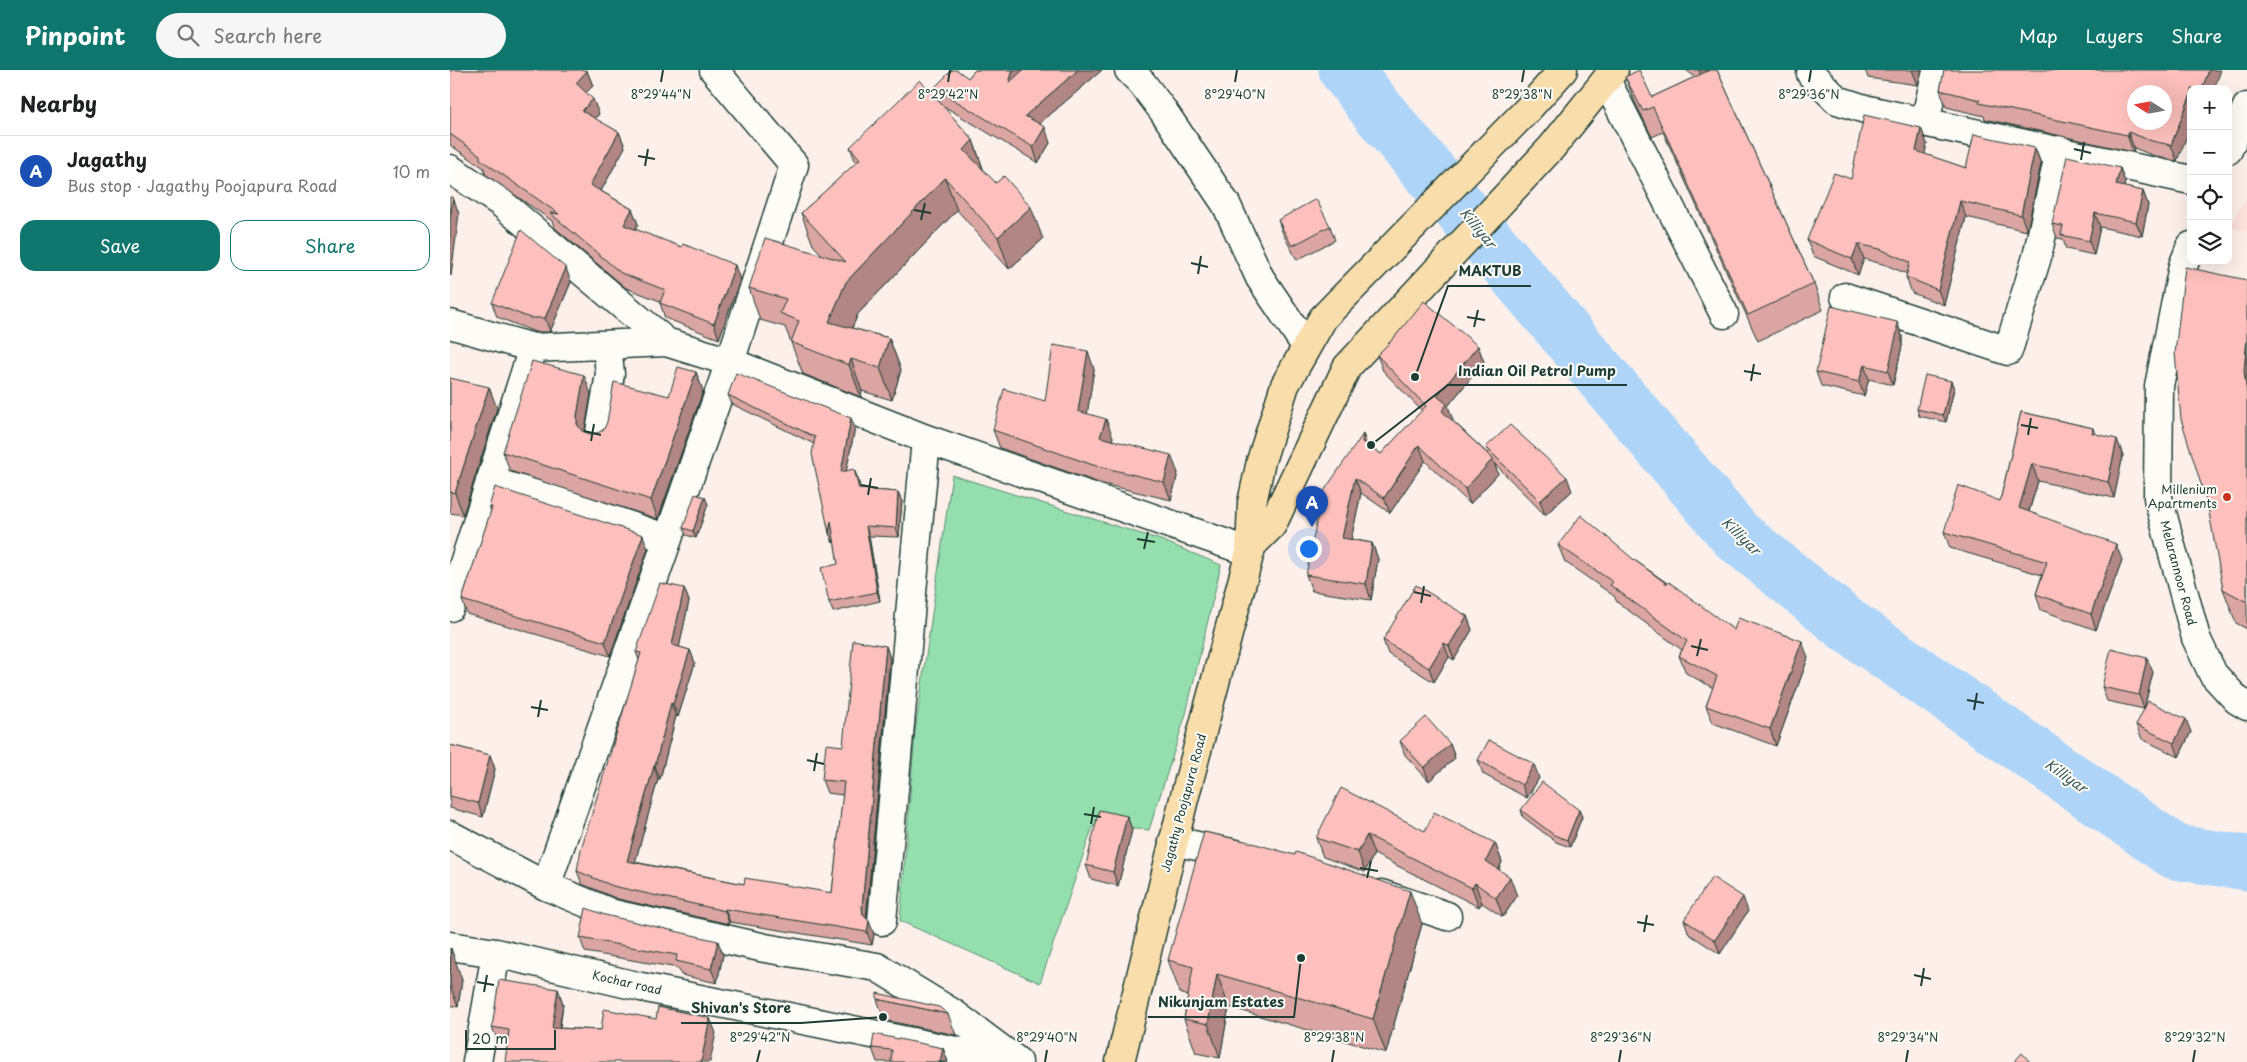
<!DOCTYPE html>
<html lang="en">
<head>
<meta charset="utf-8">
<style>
  body { margin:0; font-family:"Playpen Sans",sans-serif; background:#f6f6f6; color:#202124 }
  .controls { position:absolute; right:15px; top:15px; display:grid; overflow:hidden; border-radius:10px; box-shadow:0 5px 20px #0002 }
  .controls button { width:45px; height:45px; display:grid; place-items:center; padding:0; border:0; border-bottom:1px solid #e0e0e0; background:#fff; color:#202124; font:25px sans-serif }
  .compass { position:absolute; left:1677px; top:15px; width:45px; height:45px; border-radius:50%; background:#fff; box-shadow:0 5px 20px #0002; rotate:281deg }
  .scale { position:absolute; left:15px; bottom:12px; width:91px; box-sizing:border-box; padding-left:5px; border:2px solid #1f3d34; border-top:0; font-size:14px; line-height:18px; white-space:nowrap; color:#1f3d34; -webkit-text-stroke:4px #fdfcf7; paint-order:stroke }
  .you { position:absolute; left:858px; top:478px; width:18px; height:18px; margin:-12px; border:4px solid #fff; border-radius:50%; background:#1a73e8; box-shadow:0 0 0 8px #1a73e833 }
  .badge { display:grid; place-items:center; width:32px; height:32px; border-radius:50%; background:#0f766e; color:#fff; font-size:16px; font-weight:700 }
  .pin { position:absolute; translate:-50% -41px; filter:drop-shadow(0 1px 2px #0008) }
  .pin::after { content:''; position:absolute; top:26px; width:18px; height:15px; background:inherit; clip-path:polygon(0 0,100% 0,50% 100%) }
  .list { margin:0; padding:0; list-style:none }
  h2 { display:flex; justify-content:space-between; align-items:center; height:65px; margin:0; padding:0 20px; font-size:21px }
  h2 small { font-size:16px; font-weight:400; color:#757577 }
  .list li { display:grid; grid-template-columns:32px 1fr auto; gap:15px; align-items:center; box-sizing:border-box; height:70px; padding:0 20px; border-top:1px solid #e0e0e0 }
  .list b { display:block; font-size:19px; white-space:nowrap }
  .list p { margin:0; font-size:16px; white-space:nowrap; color:#757577 }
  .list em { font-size:16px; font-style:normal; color:#757577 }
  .actions { display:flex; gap:10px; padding:15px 20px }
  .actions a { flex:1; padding:11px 0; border:1px solid #0f766e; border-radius:15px; text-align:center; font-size:18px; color:#0f766e }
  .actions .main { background:#0f766e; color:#fff }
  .icon { flex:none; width:28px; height:28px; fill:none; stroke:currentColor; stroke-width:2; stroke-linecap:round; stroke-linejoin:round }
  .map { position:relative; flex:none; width:1797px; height:992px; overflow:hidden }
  header { display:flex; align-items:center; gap:30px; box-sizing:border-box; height:70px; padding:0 25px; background:#0f766e; color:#fff }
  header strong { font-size:24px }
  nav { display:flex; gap:28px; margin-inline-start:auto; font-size:18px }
  .search { width:350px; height:45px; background:#f6f6f6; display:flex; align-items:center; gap:12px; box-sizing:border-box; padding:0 18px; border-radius:28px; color:#757577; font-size:19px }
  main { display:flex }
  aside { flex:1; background:#fff }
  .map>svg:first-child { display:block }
</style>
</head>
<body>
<header>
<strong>Pinpoint</strong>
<div class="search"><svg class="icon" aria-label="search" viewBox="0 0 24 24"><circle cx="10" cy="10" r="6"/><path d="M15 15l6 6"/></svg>Search here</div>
<nav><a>Map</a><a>Layers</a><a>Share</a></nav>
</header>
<main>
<aside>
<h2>Nearby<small></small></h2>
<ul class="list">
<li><span class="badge" style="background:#1a4fb4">A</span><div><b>Jagathy</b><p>Bus stop · Jagathy Poojapura Road</p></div><em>10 m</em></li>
</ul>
<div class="actions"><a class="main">Save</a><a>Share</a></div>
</aside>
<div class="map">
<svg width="1797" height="992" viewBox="0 0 1797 992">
  <rect width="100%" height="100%" fill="#fdf0eb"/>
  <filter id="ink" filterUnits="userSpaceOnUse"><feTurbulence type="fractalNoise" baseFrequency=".02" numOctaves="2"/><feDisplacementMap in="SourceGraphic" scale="10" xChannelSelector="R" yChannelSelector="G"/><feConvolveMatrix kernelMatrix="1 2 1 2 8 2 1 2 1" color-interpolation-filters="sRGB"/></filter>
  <g filter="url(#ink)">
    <!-- built -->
    <path fill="#fde2dd" d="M1797,125V161L1779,158Z"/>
    <!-- green -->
    <path fill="#95deae" stroke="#5a8e71" d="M502,405L711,470L771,495L736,644L699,760L643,756L590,913L450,851L465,662Z"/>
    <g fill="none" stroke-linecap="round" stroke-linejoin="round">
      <!-- river -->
      <path stroke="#aed5f8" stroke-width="55" d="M896,0L932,46L1286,465L1397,555L1725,782L1797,793"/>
      <!-- minor casing -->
      <g stroke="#1f3d34" stroke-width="31">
        <path id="minor" d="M679,0L692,13L714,42L776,134L810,208L856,276
          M1361,4L1387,30L1418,40L1741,110
          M1156,10L1274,244
          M1475,51L1487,0
          M1778,80L1797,37
          M0,99L50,132L216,272L280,292L476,369L800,482
          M1741,176L1733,196L1709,316L1708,428L1746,568L1763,604L1787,630L1797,636
          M1395,227L1558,281L1587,187L1610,80
          M0,254L83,278L216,272
          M149,368L160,304L157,275
          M40,411L110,432L218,469
          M0,537L83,278
          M0,765L96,816L163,844L315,878L427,897L504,944L568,992
          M723,771L786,784
          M96,816L280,292L344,95L264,0
          M931,824L997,846
          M432,851L476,369
          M0,876L46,883L191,917L560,992
          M27,992L46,883"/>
      </g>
      <!-- major casing -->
      <g stroke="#1f3d34" stroke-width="31">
        <path id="major" d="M802,475L822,455L897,297L1102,77L1164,0
          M670,992L734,729L800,482L802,433L811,391L835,315L873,248L1077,40L1113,0"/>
      </g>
      <!-- minor -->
      <use href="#minor" stroke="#fdfcf7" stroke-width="28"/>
      <!-- major -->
      <use href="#major" stroke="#f9deab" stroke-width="28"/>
    </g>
    <!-- wall -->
    <path fill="#daa5a2" stroke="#1f3d34" d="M0,0L137,1L143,16L136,23L149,44L145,49L169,62L175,77L151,121L182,139L188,154L185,159L290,210L269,269L215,248L210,233V231L176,218L105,158L102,151L35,104L34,98L0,75Z
      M525,0H652L589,54L600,73L588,93L492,35L523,70L534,101L593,169L559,199L507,140L408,244L402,258L439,268L451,300L442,330L412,321L411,327L353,304L335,257L310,250L299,218L372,185L363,175L351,143L406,93L400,77L489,31L484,18L518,8Z
      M1236,0H1267L1364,214L1373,240L1308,271L1213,62L1202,67L1185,32L1175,7L1202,27L1245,7Z
      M1415,0H1472L1468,15L1418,8Z
      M1494,3L1741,19L1727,91L1707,87L1684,78L1683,82L1535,49L1534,46L1496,37L1490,20Z
      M1471,58L1477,74L1474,84L1516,98L1585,78L1591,94L1577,161L1516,147L1494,235L1462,223L1456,207L1457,204L1436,195L1414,189L1408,205L1363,186L1357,170L1401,109Z
      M1670,98L1675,112L1674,117L1693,121L1698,135L1692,166L1650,157L1644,185L1616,179L1613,169L1607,168L1602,154Z
      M828,150L880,156L885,170L847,190L833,164Z
      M1797,210V559L1786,553L1773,519Z
      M121,212L100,262H85L47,247L42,233Z
      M1447,252L1452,266V276L1443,315L1419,309L1414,326L1371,316L1366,302Z
      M1028,276L1034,292L998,336L1002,350L1039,385L1036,377L1122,421L1095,445L1045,394L1048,404L1020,434L975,391L940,443L911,423L901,469L922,473L928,489L921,530L862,521L856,505L913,364L917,375L931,384L972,341L933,301L927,285Z
      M644,299L637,343L663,367L662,370L728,403L721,430L649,413L550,378L543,360L595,331Z
      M246,302L253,321L208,449L60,401L53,382L141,324L134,362L140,364L148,363L219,326Z
      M0,308L47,338L13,445L0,443Z
      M1501,311L1504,319L1496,352L1469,346L1467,339Z
      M278,325L405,358L396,401L408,409L410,419L448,422L452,431L449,467L419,466L430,531L383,542L379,532L388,494L384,467L383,473L379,463L364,374L282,334Z
      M1571,342L1643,358L1645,364L1673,385L1664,428L1588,411L1579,442L1672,490L1646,560L1591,540L1586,524L1592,505L1500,478L1494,462L1550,431Z
      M258,434L246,468L236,465L233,458Z
      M39,437L198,479L160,586L17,544L12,530L41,441Z
      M1108,475L1183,489L1284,560L1358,588L1326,676L1263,653L1256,636L1263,618L1236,603L1229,586L1232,580L1167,532L1164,526L1115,492Z
      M234,518L239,531L229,577L240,580L245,593L228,647L226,646L210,709H208L185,792L294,814L382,823L393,725L377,723L372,710L393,676L436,576L440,589L417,848L424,864L422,875L280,852L279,854L168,829L132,814L127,801L189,590L186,582Z
      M1017,546L1022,560L1004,590L999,587L984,612L938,584L933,570Z
      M1703,602L1694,639L1657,631L1652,617Z
      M1686,655L1741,662L1729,687L1692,669Z
      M950,671L1000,674L1005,688L979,711L955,685Z
      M0,675L40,685L45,699L33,747L0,738Z
      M1028,690L1089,708L1077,728L1033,704Z
      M1071,740H1129L1132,747L1120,777L1106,772L1073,747Z
      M677,746L682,760L668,816L641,809L636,795Z
      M975,761L1045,773L1052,792L1049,799L1067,826L1053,847L1032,833L1029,837L924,784L915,802L873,787L866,768Z
      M1298,841L1270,884L1239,864L1234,850Z
      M972,854L936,983L779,937L770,988L746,983L734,949L738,926L730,923L718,890Z
      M130,868L273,885L267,913L231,905L228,898L135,882Z
      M0,878L12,910L8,937L0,935Z
      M108,919L113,934L110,958L151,960L266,963L57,974L48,972L42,957Z
      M427,929L498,944L506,965L434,950Z
      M422,978H493L498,992H427Z"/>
    <!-- shaded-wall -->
    <path fill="#b18684" stroke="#1f3d34" d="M563,0H575L559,13Z
      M628,0H652L581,61L575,46Z
      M1249,0H1262L1253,12Z
      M1462,0H1472L1468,15Z
      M1759,0H1771L1764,19H1752Z
      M137,1L143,16L131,28L126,13Z
      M1741,24V56L1727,91L1721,75Z
      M143,29L149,44L137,56L132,41Z
      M595,57L600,73L588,93L583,77Z
      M1471,58L1477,74L1472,97L1466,81Z
      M169,62L175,77L146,130L140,115Z
      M1678,62L1684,78L1683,82L1677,65Z
      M523,70L534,102L514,80Z
      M1585,78L1591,94L1577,161L1571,145Z
      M1670,98L1675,112L1671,129L1666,115Z
      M495,108L507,140L408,244L391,283L379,252L396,212Z
      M1693,121L1698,135L1692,166L1686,152Z
      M3,127L9,144L1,206L0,203V147Z
      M1510,131L1516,147L1494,235L1488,220Z
      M581,137L593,169L559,199L548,167Z
      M182,139L188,154L179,170L174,155Z
      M1645,143L1650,157L1644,185L1639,171Z
      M1408,174L1414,189L1408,205L1402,189Z
      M285,195L290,210L269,269L264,254Z
      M116,198L121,212L100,262L95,248Z
      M1447,252L1452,266V276L1443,315L1438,301Z
      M439,268L451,300L442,330L430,298Z
      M1797,268V324L1794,301Z
      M1028,276L1034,292L998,336L1003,350L998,357L987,326Z
      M638,281L644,299L635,359L628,341Z
      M401,289L412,321L411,327L399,295Z
      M1414,295L1419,309L1414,326L1409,312Z
      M246,302L253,321L208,449L201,430Z
      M134,305L141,324L134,365L127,354V346Z
      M1501,311L1504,319L1496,352L1493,345Z
      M39,317L47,338L13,445L5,423Z
      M401,348L405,358L394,412L391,402Z
      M656,349L663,367L657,386L650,367Z
      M913,364L919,380L912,372Z
      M1667,369L1673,385L1664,428L1658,412Z
      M969,375L975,391L940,443L934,428Z
      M721,385L728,403L721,430L714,412Z
      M1043,389L1048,404L1020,434L1015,419Z
      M1582,394L1588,411L1575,454L1569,438Z
      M404,399L408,409L413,429L409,419Z
      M1117,407L1122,421L1095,445L1090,431Z
      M905,408L911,423L898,484L892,468Z
      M448,422L452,431L449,467L446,458Z
      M255,427L258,434L246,468L243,461Z
      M381,451L385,461L383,473L379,463Z
      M416,456L419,466L430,531L427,522Z
      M193,465L198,479L160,586L155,572Z
      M922,473L928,489L921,530L916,514Z
      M1666,474L1672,490L1646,560L1641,544Z
      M234,518L239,531L227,588L222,575Z
      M1017,546L1022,560L1004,590L999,576Z
      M1352,571L1358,588L1326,676L1320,659Z
      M994,573L999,587L984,612L979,598Z
      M436,576L440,589L416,850L413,845L412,837Z
      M240,580L245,593L228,647L223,634Z
      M1697,588L1703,602L1694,639L1689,625Z
      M221,633L226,646L210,709L205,696Z
      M1736,649L1741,662L1729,687L1724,673Z
      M1000,674L1005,688L979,711L974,698Z
      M40,685L45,699L33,747L28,733Z
      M1084,694L1089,708L1077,728L1072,715Z
      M204,696L208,709L182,804L177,791Z
      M1129,740L1132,747L1120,777L1117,770Z
      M677,746L682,760L668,816L663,802Z
      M917,765L924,784L915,802L908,782Z
      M1045,773L1052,792L1043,810L1036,791Z
      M1060,807L1067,826L1053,847L1046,828Z
      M1025,813L1032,833L1029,837L1022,818Z
      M960,821L972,854L936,983L923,949Z
      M1293,827L1298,841L1270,884L1265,870Z
      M275,839L280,852L279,854L275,841Z
      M419,851L424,864L422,875L417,862Z
      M268,871L273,885L267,913L261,899Z
      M1,878L12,910L8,937L0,915Z
      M767,904L779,937L770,988L758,954Z
      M108,919L113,934L107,973L102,958Z
      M260,948L266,963L260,992H251Z
      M493,978L498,992H490Z"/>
    <!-- building -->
    <path fill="#fdc0bc" stroke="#1f3d34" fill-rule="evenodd" d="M0,0H136L137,1L126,13L143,29L132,41L169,62L140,115L182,139L174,155L232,177L233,174L285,195L264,254L210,233L215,220L171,203L100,143L109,144L30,89V85L0,64Z
      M502,0H507L518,8L525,0H563L559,13L573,0H628L575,46L595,57L583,77L484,18Z
      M1189,0L1202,27L1260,0H1267L1364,214L1298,245L1203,37L1193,41L1175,7Z
      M1494,0H1759L1752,19H1741V24L1721,75L1702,71L1678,62L1677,65L1529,33L1530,30L1490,20ZM1684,22H1714V52H1684Z
      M470,10L523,70L514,80L546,113L554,106L581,137L548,167L495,108L396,212L379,252L439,268L430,298L401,289L399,295L341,272L349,251L330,243L336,229L299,218L315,168L396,192L351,143L410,89L400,77Z
      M1414,45L1471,58L1466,81L1516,98L1524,64L1585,78L1571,145L1510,131L1488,220L1456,207L1460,192L1430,179L1408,174L1402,189L1357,170L1384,103L1401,109Z
      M1617,86L1670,98L1666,115L1693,121L1686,152L1645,143L1639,171L1611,165L1613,156L1602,154Z
      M0,127H3L0,147Z
      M866,129L880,156L842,176L828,150Z
      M71,160L116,198L95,248H80L42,233Z
      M1735,197L1797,210V268L1794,301L1797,324V532L1773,519L1758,437L1731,349L1725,283Z
      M974,231L1028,276L987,326L997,334L992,341L1043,389L1015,419L969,375L934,428L905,408L892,468L922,473L916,514L856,505L872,424L913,364L912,372L931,384L976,336L927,285L943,269Z
      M1381,236L1447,252V262L1438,301L1414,295L1409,312L1366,302Z
      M603,275L638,281L628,341L656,349L650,367L721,385L714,412L643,395L543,360L554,319L595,331Z
      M82,291L134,305L127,346V354L132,361L140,364L148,363L154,359L157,352L164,312L219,326L228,297L246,302L201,430L53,382Z
      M286,303L401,348L391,402L404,399L409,419L448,422L446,458L416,456L427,522L379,532L371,498L388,494L381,451L379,463L362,384L365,367L278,325Z
      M1475,305L1501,311L1493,345L1467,339Z
      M0,308L39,317L5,423L0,422Z
      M1571,342L1643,358L1642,363L1667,369L1658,412L1582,394L1569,438L1666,474L1641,544L1586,524L1597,492L1494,462L1508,415L1550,431Z
      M1060,355L1117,407L1090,431L1036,377Z
      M45,417L193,465L155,572L12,530L42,437H39Z
      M245,424L255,427L243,461L233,458Z
      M1131,445L1183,489L1217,514L1219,512L1284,560L1288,548L1352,571L1320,659L1256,636L1267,606L1229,586L1237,571L1160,515L1163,512L1108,475Z
      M210,513L234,518L222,575L240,580L223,634L221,633L205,696H204L177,791L294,814L295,808L382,823L394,712L372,710L376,674L393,676L403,570L436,576L412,837L413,845L419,851L417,862L275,839V841L163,816L127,801L131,779L191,583L186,582Z
      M966,515L1017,546L999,576L994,573L979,598L933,570Z
      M1661,579L1697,588L1689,625L1652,617Z
      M1698,631L1736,649L1724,673L1686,655Z
      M976,647L1000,674L974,698L950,671Z
      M1039,670L1084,694L1072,715L1028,690Z
      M0,675L40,685L28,733L0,726Z
      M1092,712L1129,740L1117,770L1104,765L1071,740Z
      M891,718L975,761L984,742L1045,773L1036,791L1060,807L1046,828L1025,813L1022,818L917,765L908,782L866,768Z
      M649,740L677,746L663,802L636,795Z
      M754,762L795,771L845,785L846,782L960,821L923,949L767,904L758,954L734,949L743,897L718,890Z
      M1262,807L1293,827L1265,870L1234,850Z
      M136,838L155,845L268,871L261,899L226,891L227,885L130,868Z
      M49,910L108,919L102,958L151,960L154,939L206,949L208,937L260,948L251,992H55L59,960L42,957Z
      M427,923L489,937L498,944L427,929Z
      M424,964L493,978L490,992H441L442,980L422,978Z
      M1572,983L1580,992H1564Z"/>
  </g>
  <!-- ticks -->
  <path fill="none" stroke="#1f3d34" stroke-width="2" d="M211,12L213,0M498,12L500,0M785,12L787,0M1072,12L1074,0M1359,12L1361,0M1624,79L1641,83M188,86L205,89M1631,90L1634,72M195,96L198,79M464,140L481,143M471,150L475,133M741,193L758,197M748,204L751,186M1017,247L1035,250M1024,257L1028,240M1294,301L1311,304M1301,311L1304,294M1571,355L1588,358M134,361L151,365M1578,365L1581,348M141,371L144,354M411,415L428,418M418,425L421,408M687,469L705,472M694,479L698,462M964,522L981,526M971,533L974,516M1241,576L1258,580M1247,586L1251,569M1517,630L1534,633M81,637L98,640M1524,640L1527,623M88,647L91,630M357,690L374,694M364,701L367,683M634,744L651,747M641,754L644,737M910,798L928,801M917,808L921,791M1187,852L1204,855M1194,862L1197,845M1464,905L1481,909M27,912L44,915M1471,916L1474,898M34,922L37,905M307,992L310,980M595,992L597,980M882,992L884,980M1169,992L1171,980M1456,992L1458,980M1743,992L1745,980"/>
  <!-- markers -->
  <circle fill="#c8321e" stroke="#fdfcf7" stroke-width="2" cx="1777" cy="427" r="5"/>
  <g text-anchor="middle" stroke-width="4" stroke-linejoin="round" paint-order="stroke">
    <!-- poi labels -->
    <g font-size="12" fill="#1f3d34" stroke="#fdfcf7" text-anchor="end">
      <text x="1767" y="424">Millenium<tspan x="1767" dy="14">Apartments</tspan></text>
    </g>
    <!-- street labels -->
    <g font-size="12" fill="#1f3d34" stroke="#fdfcf7">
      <text transform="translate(1728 503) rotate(75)" y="4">Melarannoor Road</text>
      <text transform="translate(734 733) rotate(-75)" y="4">Jagathy Poojapura Road</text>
      <text transform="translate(177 913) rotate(13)" y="4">Kochar road</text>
    </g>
    <!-- water labels -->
    <g font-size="14" font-style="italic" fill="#3c5b5b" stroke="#fdfcf7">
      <text transform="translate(1028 158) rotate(50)" y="5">Killiyar</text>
      <text transform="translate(1291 466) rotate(44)" y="5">Killiyar</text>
      <text transform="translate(1616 706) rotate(35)" y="5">Killiyar</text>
    </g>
  </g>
  <g font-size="12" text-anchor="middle" fill="#1f3d34" stroke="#fdfcf7" stroke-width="4" stroke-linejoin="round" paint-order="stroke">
    <text x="211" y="29">8°29'44"N</text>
    <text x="498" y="29">8°29'42"N</text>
    <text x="785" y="29">8°29'40"N</text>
    <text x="1072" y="29">8°29'38"N</text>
    <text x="1359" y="29">8°29'36"N</text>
    <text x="310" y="972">8°29'42"N</text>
    <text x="597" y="972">8°29'40"N</text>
    <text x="884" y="972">8°29'38"N</text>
    <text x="1171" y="972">8°29'36"N</text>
    <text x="1458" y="972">8°29'34"N</text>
    <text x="1745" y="972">8°29'32"N</text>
  </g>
  <!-- callouts -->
  <path fill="none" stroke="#1f3d34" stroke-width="2" d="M965 307L998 216H1081M921 375L998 315H1177M851 888L844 947H698M433 947L351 953H231"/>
  <g fill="#1f3d34" stroke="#fdfcf7" stroke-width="2">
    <circle cx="965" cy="307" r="5"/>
    <circle cx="921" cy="375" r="5"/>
    <circle cx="851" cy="888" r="5"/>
    <circle cx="433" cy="947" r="5"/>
  </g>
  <g font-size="14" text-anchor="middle" font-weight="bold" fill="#1f3d34" stroke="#fdfcf7" stroke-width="4" stroke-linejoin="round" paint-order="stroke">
    <text x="1040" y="206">MAKTUB</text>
    <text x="1087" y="306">Indian Oil Petrol Pump</text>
    <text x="771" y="937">Nikunjam Estates</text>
    <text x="291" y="943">Shivan's Store</text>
  </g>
</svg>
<div class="controls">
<button>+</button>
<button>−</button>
<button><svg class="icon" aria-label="locate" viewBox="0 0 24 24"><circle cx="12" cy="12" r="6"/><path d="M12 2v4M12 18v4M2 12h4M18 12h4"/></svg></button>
<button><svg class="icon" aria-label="layers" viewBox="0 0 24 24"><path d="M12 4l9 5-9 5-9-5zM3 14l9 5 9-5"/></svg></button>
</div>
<svg class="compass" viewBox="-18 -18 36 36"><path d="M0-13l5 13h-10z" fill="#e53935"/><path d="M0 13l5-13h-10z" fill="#757577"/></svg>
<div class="scale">20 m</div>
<div class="you"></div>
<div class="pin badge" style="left:862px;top:457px;background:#1a4fb4">A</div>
</div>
</main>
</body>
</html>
